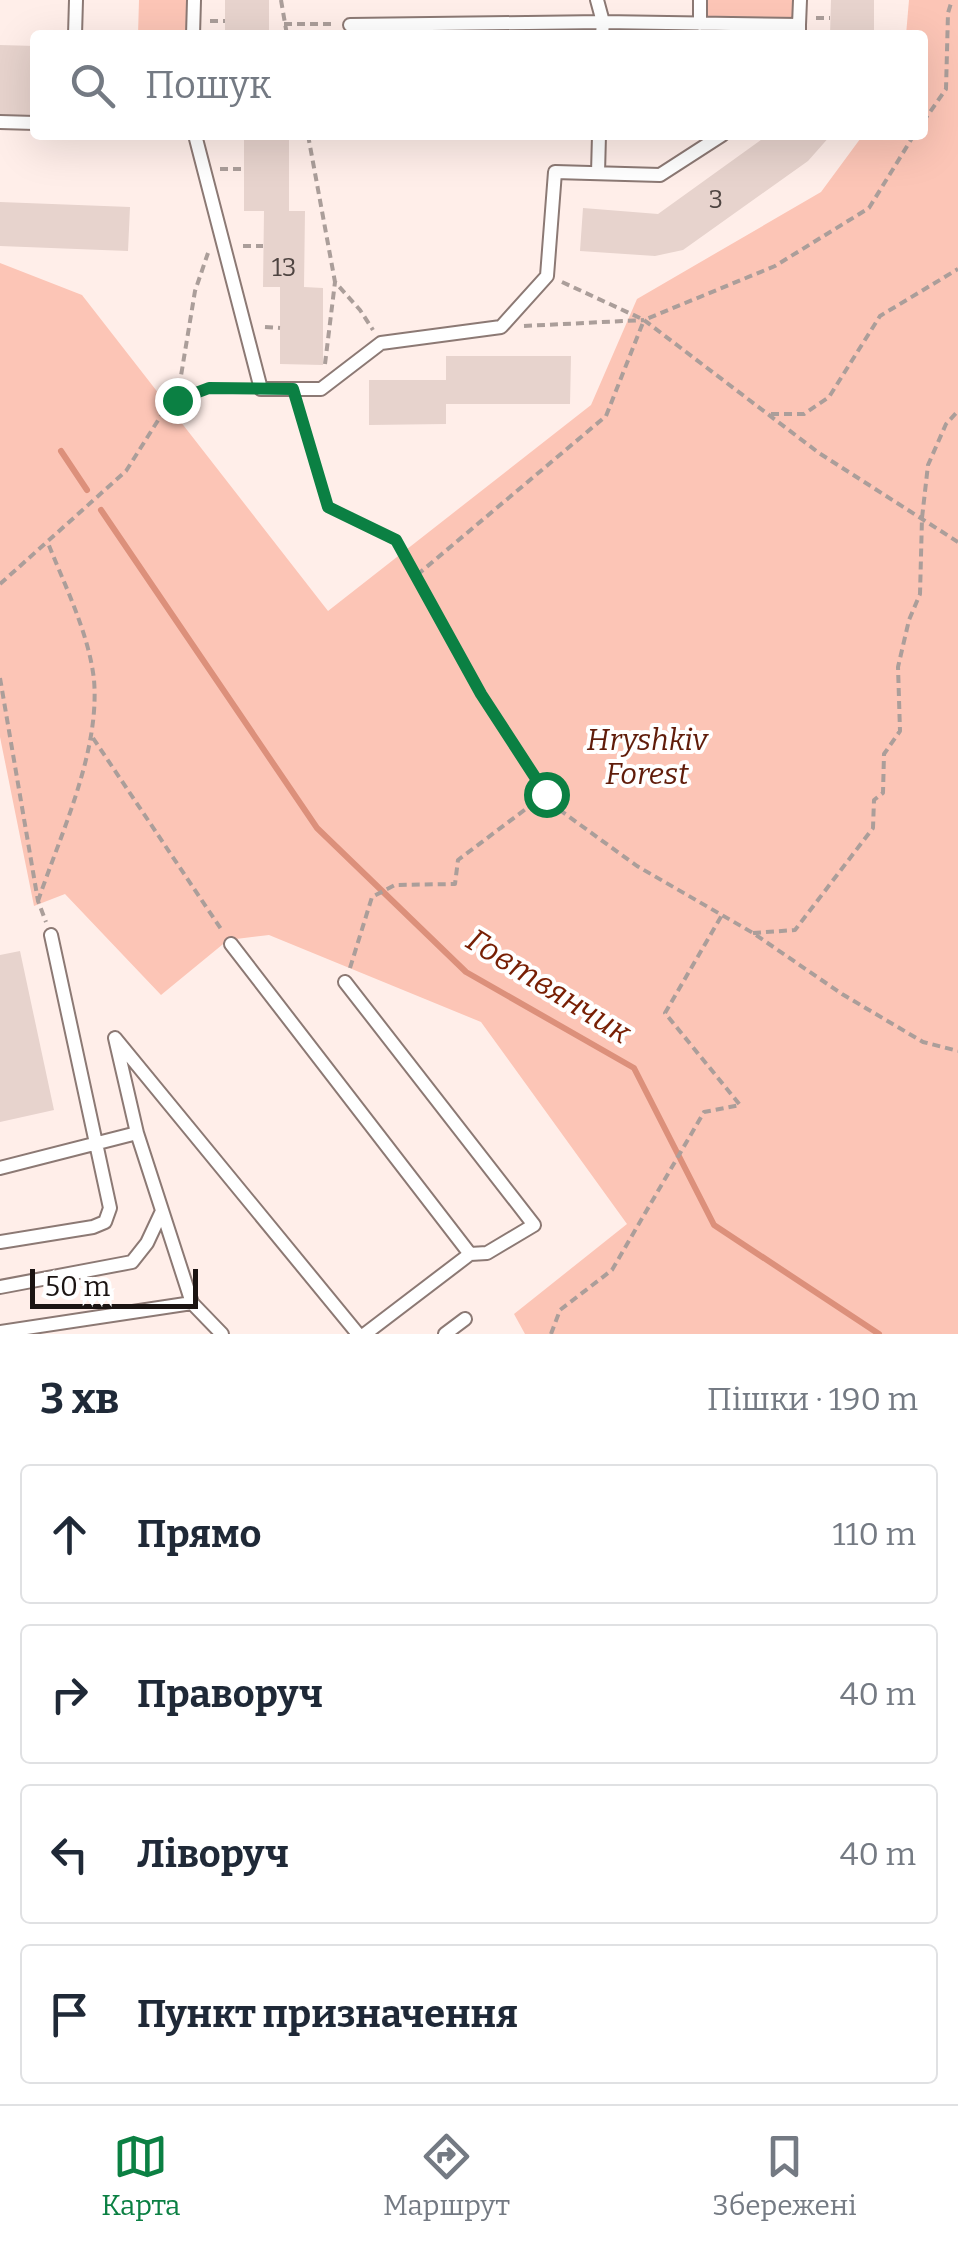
<!DOCTYPE html>
<html lang="uk">
<head>
<meta charset="utf-8">
<style>
  body { margin:0; font-family:Bitter,serif; background:#f6f6f7; color:#1f2937 }
  .scale { position:absolute; left:30px; bottom:25px; width:168px; box-sizing:border-box; padding-left:10px; border:5px solid #1b1412; border-top:0; font-size:28px; line-height:35px; white-space:nowrap; color:#1b1412; -webkit-text-stroke:8px #fff; paint-order:stroke }
  .stop { position:absolute; width:30px; height:30px; margin:-22px; border:8px solid #0b8043; border-radius:50%; background:#fff }
  .stop.end { background:#0b8043; border-color:#fff; box-shadow:0 2px 10px #0008 }
  .list { margin:0; padding:0; list-style:none }
  h2 { display:flex; justify-content:space-between; align-items:center; height:130px; margin:0; padding:0 40px; font-size:42px }
  h2 small { font-size:32px; font-weight:400; color:#747a83 }
  .list li { display:grid; grid-template-columns:65px 1fr auto; gap:30px; align-items:center; box-sizing:border-box; height:140px; margin:0 20px 20px; padding:0 20px; border:2px solid #e0e1e3; border-radius:10px }
  .list b { display:block; font-size:38px; white-space:nowrap }
  .list em { font-size:32px; font-style:normal; color:#747a83 }
  .icon { flex:none; width:55px; height:55px; fill:none; stroke:currentColor; stroke-width:2; stroke-linecap:round; stroke-linejoin:round }
  .map { position:relative; flex:none; width:958px; height:1334px; overflow:hidden }
  .search { position:absolute; background:#fff; box-shadow:0 10px 40px #0002; left:30px; right:30px; top:30px; height:110px; display:flex; align-items:center; gap:25px; box-sizing:border-box; padding:0 35px; border-radius:10px; color:#747a83; font-size:38px }
  .sheet { height:770px; background:#fff }
  nav { display:flex; justify-content:space-around; align-items:center; box-sizing:border-box; height:140px; border-top:2px solid #e0e1e3; background:#fff; font-size:28px; color:#747a83 }
  nav a { display:grid; justify-items:center; gap:5px }
  nav .on { color:#0b8043 }
  .map>svg:first-child { display:block }
</style>
</head>
<body>
<div class="map">
<svg width="958" height="1334" viewBox="0 0 958 1334">
  <rect width="100%" height="100%" fill="#ffeee9"/>
  <!-- green -->
  <path fill="#fcc5b6" d="M139,0H190L189,35H138Z
    M702,0H798L797,21L702,22Z
    M909,0H958V1334H525L514,1314L627,1224L481,1022L269,935L228,940L161,995L65,894L34,906L0,737V263L82,295L328,611L591,405L637,299L821,192L863,135H923V35H906Z"/>
  <g fill="none" stroke-linecap="round" stroke-linejoin="round">
    <!-- stream -->
    <path stroke="#dc907b" stroke-width="6" d="M61,451L87,490
      M101,510L317,828L466,972L634,1068L714,1225L879,1334"/>
  </g>
  <!-- building -->
  <path fill="#e7d3cd" d="M225,0H269V35H225Z
    M831,0H874V35H830Z
    M0,45L35,46L33,116L0,115Z
    M244,135H289V211H305L304,287L323,288V365L280,364V287H263L264,211H244Z
    M768,135H831L808,161L683,250L655,256L580,251L583,208L658,214Z
    M0,202L130,207L128,251L0,246Z
    M446,356H571L570,404H446V424L369,425V380H446Z
    M20,951L54,1110L0,1122V955Z"/>
  <g fill="none" stroke-linecap="round" stroke-linejoin="round">
    <!-- lane casing -->
    <g stroke="#8c7974" stroke-width="16">
      <path id="lane" d="M597,0L603,22L799,25V35
        M700,0V24
        M350,25L603,22L602,35
        M799,25L800,0
        M75,35L76,0
        M193,35L194,0
        M0,122L35,123
        M195,135L261,389H321L381,343L501,327L547,276L555,172L660,175L722,135
        M598,173L599,135
        M231,944L470,1254
        M345,982L534,1225L487,1253L470,1254L365,1334
        M137,1133L115,1038L358,1334
        M0,1168L137,1133L192,1303L222,1334
        M0,1242L93,1227L105,1222L110,1208L51,935
        M0,1287L132,1262L147,1243L162,1211
        M0,1332L192,1303
        M445,1334L465,1319"/>
    </g>
    <!-- path -->
    <path stroke="#ab9e9a" stroke-width="4" stroke-dasharray="8 5" stroke-linecap="butt" d="M281,0L287,35
      M816,18H830
      M210,21H225
      M284,24H335
      M923,122L946,89L948,13L952,0
      M308,135L335,282L360,310L373,330
      M914,135L869,208L775,266L644,320L819,453L958,542
      M220,169H244
      M243,246H263
      M562,282L640,318
      M524,326L644,320
      M265,327L280,328
      M325,364L335,282
      M177,400L195,291L208,253
      M299,408L329,507L397,540L481,694L557,808L637,866L753,933L842,994L923,1042L958,1051
      M771,414H804L829,397L880,316L958,269
      M417,575L606,416L644,320
      M0,584L126,471L169,403L209,388H242
      M0,678L38,901L46,922
      M93,738L221,929
      M38,901C61,833 100,752 94,680C89,634 65,586 48,543
      M753,933L795,930L873,828L874,800L883,793L884,754L900,731L898,667L909,620L920,594L922,518L928,465L946,424L958,411
      M350,968L372,897L395,885L455,884L458,860L547,793
      M551,1334L560,1310L612,1270L704,1112L740,1105L665,1013L722,915"/>
    <!-- lane -->
    <use href="#lane" stroke="#fff" stroke-width="12"/>
  </g>
  <g fill="none" stroke-linecap="round" stroke-linejoin="round">
    <!-- route -->
    <path stroke="#0b8043" stroke-width="12" d="M177,400L209,388L293,389L328,507L396,540L481,694L546,794"/>
  </g>
  <g text-anchor="middle" stroke-width="8" stroke-linejoin="round" paint-order="stroke">
    <!-- number labels -->
    <g font-size="25" fill="#4e4441">
      <text x="716" y="208">3</text>
      <text x="284" y="276">13</text>
    </g>
    <!-- park labels -->
    <g font-size="30" font-style="italic" fill="#601c0a" stroke="#fff">
      <text x="647" y="750">Hryshkiv<tspan x="647" dy="34">Forest</tspan></text>
    </g>
    <!-- water labels -->
    <g font-size="32" font-style="italic" fill="#781f04" stroke="#fff">
      <text transform="translate(549 986) rotate(32)" y="11">Говтвянчик</text>
    </g>
  </g>
</svg>
<div class="scale">50 m</div>
<div class="stop" style="left:546px;top:794px"></div>
<div class="stop end" style="left:177px;top:400px"></div>
<div class="search"><svg class="icon" aria-label="search" viewBox="0 0 24 24"><circle cx="10" cy="10" r="6"/><path d="M15 15l6 6"/></svg>Пошук</div>
</div>
<section class="sheet">
<h2>3 хв<small>Пішки · 190 m</small></h2>
<ul class="list">
<li><svg class="icon" aria-label="ahead" viewBox="0 0 24 24"><path d="M12 20V5M6 11l6-6 6 6"/></svg><div><b>Прямо</b></div><em>110 m</em></li>
<li><svg class="icon" aria-label="right" viewBox="0 0 24 24"><path d="M7 20v-9h11M14 6l5 5-5 5"/></svg><div><b>Праворуч</b></div><em>40 m</em></li>
<li><svg class="icon" aria-label="left" viewBox="0 0 24 24"><path d="M17 20v-9H6M10 6l-5 5 5 5"/></svg><div><b>Ліворуч</b></div><em>40 m</em></li>
<li><svg class="icon" aria-label="arrive" viewBox="0 0 24 24"><path d="M6 21V4h12l-3 4 3 4H6"/></svg><div><b>Пункт призначення</b></div></li>
</ul>
</section>
<nav>
<a class="on"><svg class="icon" aria-label="map" viewBox="0 0 24 24"><path d="M3 6l6-2 6 2 6-2v14l-6 2-6-2-6 2zM9 4v14M15 6v14"/></svg>Карта</a>
<a><svg class="icon" aria-label="directions" viewBox="0 0 24 24"><path d="M12 3l9 9-9 9-9-9zM9 14v-3h6M13 9l2 2-2 2"/></svg>Маршрут</a>
<a><svg class="icon" aria-label="saved" viewBox="0 0 24 24"><path d="M7 4h10v16l-5-4-5 4z"/></svg>Збережені</a>
</nav>
</body>
</html>
